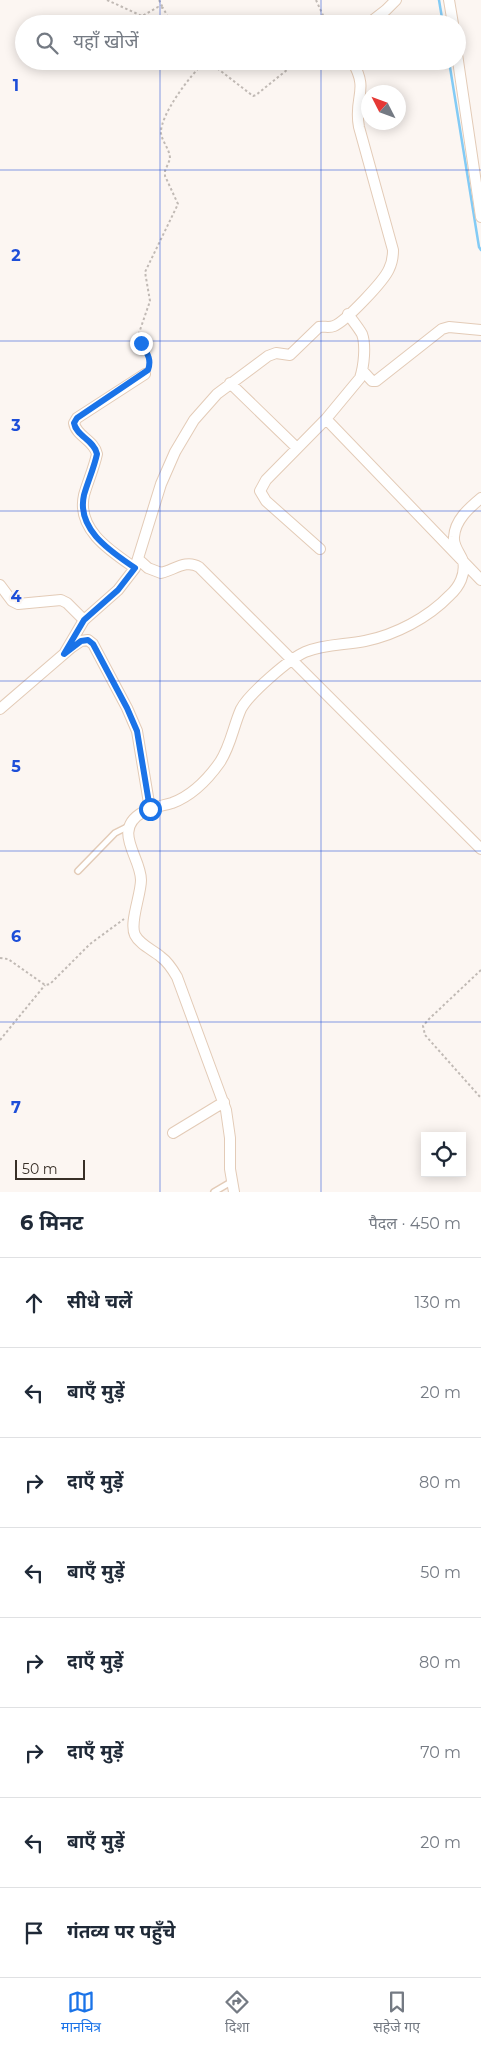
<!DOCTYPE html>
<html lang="hi">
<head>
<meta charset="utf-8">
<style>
  body { margin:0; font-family:Montserrat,"Noto Sans Devanagari",sans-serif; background:#f2f2f3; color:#1f2937 }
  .controls { position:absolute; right:15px; bottom:15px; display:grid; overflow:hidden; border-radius:0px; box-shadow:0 2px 12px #0003 }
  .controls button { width:45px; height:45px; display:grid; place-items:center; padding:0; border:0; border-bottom:1px solid #e0e1e3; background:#fff; color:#1f2937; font:25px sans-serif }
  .compass { position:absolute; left:361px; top:85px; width:45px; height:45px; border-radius:50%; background:#fff; box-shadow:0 2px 12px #0003; rotate:312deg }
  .scale { position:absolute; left:15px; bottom:12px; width:70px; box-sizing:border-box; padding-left:5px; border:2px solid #382f27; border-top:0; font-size:14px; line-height:18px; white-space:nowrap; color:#382f27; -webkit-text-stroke:4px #fcf6f2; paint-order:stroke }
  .stop { position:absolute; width:15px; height:15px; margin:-11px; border:4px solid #1a73e8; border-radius:50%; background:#fff }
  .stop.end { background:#1a73e8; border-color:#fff; box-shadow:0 1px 5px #0008 }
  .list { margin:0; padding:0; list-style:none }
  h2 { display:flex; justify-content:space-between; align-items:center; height:65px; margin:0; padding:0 20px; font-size:21px }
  h2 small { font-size:16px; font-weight:400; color:#747a83 }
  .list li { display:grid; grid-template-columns:32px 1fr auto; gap:15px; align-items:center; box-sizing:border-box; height:90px; padding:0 20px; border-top:1px solid #e0e1e3 }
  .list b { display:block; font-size:19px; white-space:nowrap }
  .list em { font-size:16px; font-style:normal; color:#747a83 }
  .icon { flex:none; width:28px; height:28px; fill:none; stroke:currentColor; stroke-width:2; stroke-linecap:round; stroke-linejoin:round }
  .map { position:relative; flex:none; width:481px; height:1192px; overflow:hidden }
  .search { position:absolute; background:#fff; box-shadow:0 2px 12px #0003; left:15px; right:15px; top:15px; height:55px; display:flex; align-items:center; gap:12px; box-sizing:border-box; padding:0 18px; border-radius:28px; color:#747a83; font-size:19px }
  .sheet { height:785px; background:#fff }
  nav { display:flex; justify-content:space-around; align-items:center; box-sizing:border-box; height:70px; border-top:1px solid #e0e1e3; background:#fff; font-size:14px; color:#747a83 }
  nav a { display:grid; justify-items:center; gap:2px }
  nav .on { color:#1a73e8 }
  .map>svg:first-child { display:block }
</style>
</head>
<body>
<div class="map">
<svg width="481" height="1192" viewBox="0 0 481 1192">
  <rect width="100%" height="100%" fill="#fcf6f2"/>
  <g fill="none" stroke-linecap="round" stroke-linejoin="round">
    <!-- stream -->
    <path stroke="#83cbf5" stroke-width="2.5" d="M439,0L443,24
      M449,61L479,247L481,250"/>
    <!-- lane casing -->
    <g stroke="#e3cbb7" stroke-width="8">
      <path id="lane" d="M78,871L115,833L129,826
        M214,1192L231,1182"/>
    </g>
    <!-- street casing -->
    <g stroke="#e3cbb7" stroke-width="12">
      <path id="street" d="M449,0L453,24
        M368,24L386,10L396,0
        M457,54L481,217
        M362,370L372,381H376L442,329L449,327L481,330
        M230,383L297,448
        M326,419L481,580
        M320,549L266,501L260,491L266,480L326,419L360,378C364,366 366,345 362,334C358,327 352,320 348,314
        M138,559L148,568L161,573C174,570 186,559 199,567L481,849
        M135,568C112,552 76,530 84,495C88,481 94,468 97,454C94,440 76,436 74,423L77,418L145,374
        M0,585L12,601L18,604L61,600L67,603L84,620
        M64,654L84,620L118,590L135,568L161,484L175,452L194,420L217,394L268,356L276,353L290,355L319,327C324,326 329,328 334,326C346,321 384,281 389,269C392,263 393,257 393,250L359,127C353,97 370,91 352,61
        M0,709L72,647L81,641L88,640L93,644L127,708L137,731L150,809
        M173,1133L224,1102
        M234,1192L230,1169V1138L226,1110L177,977C173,970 168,962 161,957C153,950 140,945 135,935C129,923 141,895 141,880C141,857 111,830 143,812C152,807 162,806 172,803C191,796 208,779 220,762C231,745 233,727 241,709C249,694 289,659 305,652C324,644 345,645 365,641C395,635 428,618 450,595C459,587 466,574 463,561C460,553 453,546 454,537C455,520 469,508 481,498"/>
    </g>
    <!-- path -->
    <path stroke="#c1bab5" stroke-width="2" stroke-dasharray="2.5 2.5" stroke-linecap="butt" d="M107,0L142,16L158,7L163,8L172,24
      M159,0L163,8
      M316,0L327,24
      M150,367C152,354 140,346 139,333L150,301L145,272L178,204L165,176V171L170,159C170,149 162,142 161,133C160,115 191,74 204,63L213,65L253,96L256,95L298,61
      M0,958L8,959L45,985L50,984L90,944L124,919
      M481,970L429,1019L423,1026L425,1035L481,1098
      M0,1040L45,985"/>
    <!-- lane -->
    <use href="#lane" stroke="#fff" stroke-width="5"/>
    <!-- street -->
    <use href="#street" stroke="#fff" stroke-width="10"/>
  </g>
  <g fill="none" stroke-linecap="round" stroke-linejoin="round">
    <!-- route -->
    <path stroke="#1a73e8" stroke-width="6" d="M141,343C147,353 152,359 148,370L77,418L74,423C76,436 94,440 97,454C94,468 88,481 84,495C76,530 112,552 135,568L118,590L84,620L64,654L81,641L88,640L93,644L127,708L137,731L150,809"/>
  </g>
  <!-- grid -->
  <path fill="none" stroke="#1d4ed8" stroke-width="1" stroke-opacity="0.55" d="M160,0V24M321,0V24M160,61V1192M321,61V1192M0,170H481M0,341H481M0,511H481M0,681H481M0,851H481M0,1022H481"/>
  <g font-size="16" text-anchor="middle" font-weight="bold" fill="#1d4ed8" stroke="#fcf6f2" stroke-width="4.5" stroke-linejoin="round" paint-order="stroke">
    <text x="16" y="91">1</text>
    <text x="16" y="261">2</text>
    <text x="16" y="431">3</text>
    <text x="16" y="602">4</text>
    <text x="16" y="772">5</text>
    <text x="16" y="942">6</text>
    <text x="16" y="1113">7</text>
  </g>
</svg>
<div class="controls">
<button><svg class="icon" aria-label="locate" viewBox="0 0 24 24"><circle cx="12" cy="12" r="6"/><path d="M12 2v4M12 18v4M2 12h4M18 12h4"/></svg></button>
</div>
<svg class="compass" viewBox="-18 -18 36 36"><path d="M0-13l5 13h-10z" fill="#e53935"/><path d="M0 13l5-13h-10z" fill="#747a83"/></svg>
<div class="scale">50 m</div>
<div class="stop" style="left:150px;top:809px"></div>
<div class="stop end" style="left:141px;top:343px"></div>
<div class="search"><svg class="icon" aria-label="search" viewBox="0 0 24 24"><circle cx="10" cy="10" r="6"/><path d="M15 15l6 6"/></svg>यहाँ खोजें</div>
</div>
<section class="sheet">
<h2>6 मिनट<small>पैदल · 450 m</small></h2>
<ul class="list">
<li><svg class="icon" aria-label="ahead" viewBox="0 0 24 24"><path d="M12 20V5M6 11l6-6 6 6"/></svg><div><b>सीधे चलें</b></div><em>130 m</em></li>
<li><svg class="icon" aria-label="left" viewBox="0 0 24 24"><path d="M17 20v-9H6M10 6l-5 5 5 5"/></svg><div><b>बाएँ मुड़ें</b></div><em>20 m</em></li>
<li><svg class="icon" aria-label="right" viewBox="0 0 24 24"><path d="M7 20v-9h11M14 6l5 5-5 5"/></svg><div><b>दाएँ मुड़ें</b></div><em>80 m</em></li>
<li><svg class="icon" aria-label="left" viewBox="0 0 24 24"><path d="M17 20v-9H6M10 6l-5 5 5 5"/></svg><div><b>बाएँ मुड़ें</b></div><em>50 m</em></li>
<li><svg class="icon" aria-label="right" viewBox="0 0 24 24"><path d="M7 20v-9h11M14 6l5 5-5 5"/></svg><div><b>दाएँ मुड़ें</b></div><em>80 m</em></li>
<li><svg class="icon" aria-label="right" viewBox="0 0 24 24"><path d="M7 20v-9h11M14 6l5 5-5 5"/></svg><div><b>दाएँ मुड़ें</b></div><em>70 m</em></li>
<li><svg class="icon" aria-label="left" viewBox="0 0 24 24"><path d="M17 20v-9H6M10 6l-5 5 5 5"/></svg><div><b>बाएँ मुड़ें</b></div><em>20 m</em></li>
<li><svg class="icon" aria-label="arrive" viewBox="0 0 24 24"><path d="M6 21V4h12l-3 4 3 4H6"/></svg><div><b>गंतव्य पर पहुँचे</b></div></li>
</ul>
</section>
<nav>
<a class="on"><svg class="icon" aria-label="map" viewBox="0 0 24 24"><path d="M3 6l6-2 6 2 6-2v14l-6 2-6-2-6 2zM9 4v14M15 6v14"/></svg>मानचित्र</a>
<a><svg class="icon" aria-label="directions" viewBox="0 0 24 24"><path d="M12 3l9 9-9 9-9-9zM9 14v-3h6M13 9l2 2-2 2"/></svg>दिशा</a>
<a><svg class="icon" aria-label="saved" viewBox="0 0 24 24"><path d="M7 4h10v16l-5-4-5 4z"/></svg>सहेजे गए</a>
</nav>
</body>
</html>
